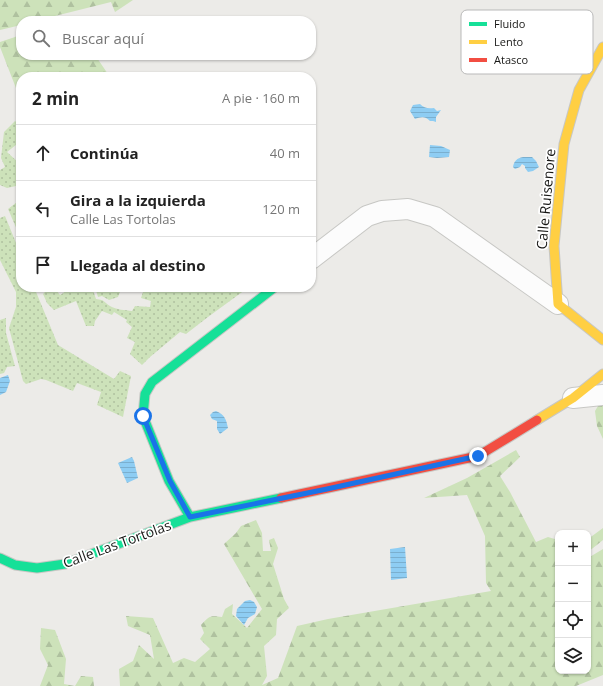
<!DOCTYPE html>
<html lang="es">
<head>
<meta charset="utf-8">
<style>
  body { margin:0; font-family:"Open Sans",sans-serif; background:#f6f6f6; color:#222 }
  .controls { position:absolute; right:12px; bottom:12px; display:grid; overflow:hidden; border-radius:8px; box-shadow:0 1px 3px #0004 }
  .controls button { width:36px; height:36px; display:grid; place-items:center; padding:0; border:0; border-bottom:1px solid #e0e0e0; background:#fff; color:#222; font:20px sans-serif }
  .stop { position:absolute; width:12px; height:12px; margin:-9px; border:3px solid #1a73e8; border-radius:50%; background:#fff }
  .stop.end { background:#1a73e8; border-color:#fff; box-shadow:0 1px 4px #0008 }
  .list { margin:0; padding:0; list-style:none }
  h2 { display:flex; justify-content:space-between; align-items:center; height:52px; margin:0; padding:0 16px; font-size:17px }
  h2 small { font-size:13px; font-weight:400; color:#767676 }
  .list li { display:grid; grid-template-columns:26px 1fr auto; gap:12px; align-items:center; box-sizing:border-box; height:56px; padding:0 16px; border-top:1px solid #e0e0e0 }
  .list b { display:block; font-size:15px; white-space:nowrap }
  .list p { margin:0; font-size:13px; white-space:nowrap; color:#767676 }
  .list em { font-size:13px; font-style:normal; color:#767676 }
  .icon { flex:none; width:22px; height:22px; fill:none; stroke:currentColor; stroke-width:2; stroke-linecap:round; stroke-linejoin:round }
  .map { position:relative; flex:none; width:603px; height:686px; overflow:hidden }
  .search { position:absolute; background:#fff; box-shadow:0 1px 3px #0004; left:16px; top:16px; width:300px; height:44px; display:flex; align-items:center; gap:10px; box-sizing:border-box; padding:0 14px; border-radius:16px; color:#767676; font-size:15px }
  .panel { position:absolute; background:#fff; box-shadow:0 1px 3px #0004; left:16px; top:72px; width:300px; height:220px; border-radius:16px }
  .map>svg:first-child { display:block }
</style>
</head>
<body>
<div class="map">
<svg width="603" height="686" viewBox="0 0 603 686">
  <defs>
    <pattern id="forest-firs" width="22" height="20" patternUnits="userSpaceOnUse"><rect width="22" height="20" fill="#cde2ba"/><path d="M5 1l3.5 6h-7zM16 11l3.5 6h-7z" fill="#afc19f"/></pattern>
    <pattern id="park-dots" width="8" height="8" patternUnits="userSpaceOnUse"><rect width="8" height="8" fill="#cde2ba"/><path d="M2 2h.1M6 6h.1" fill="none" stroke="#afc19f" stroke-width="1.8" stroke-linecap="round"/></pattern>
    <pattern id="water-rules" width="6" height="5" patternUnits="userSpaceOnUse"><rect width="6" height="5" fill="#8ecdf3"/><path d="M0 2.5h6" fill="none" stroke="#7aafcf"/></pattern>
  </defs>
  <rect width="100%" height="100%" fill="#ecebe8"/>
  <!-- forest -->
  <path fill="url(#forest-firs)" d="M0,0H133L115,12L111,2L35,21H21V25L0,30Z
    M21,35V55H95L110,77H21V101L0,47V42Z
    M601,401H603V439L597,426L595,411Z
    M516,450L520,457L500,476L510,492L536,542L548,537L558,540V671H588V558L603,549V675L576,686H120L119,669L133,661L139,645L154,659L150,635L128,626L126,616L153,618L173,663L184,658L195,662L210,649L200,639L204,633L201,625C209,616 210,615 222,617L225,609L233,604L232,614L247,628L262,609L224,544L236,533L241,526L256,520L262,533L263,551H271L269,540L274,538L278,548L273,564L284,599L289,608L277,619L276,635L264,646L267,676L262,685L278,678L297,626L328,619L491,591L486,583L485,536L467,495L424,498L467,478Z
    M603,528V540L588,552V539Z
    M41,628L55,630L66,659L64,684L75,686H40L48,665L40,649Z
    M81,676L93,677L94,686H75Z"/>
  <!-- park -->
  <path fill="url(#park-dots)" d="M15,121L21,126V141L7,152L20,164L19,182L21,184V192L16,186L7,188L0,185V170L5,167L1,158L4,132Z
    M21,199V239L8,209Z
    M5,216L21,255V287H34L58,345L114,379L120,371L131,376L123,417L97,405L101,392L77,383L73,391L46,380L41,379L26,384L23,381L9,328L16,307V292L0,260V218Z
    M50,287H57L56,290L60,295C64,293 65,291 68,289C75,285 84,287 92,287L96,299C106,300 103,302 110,306C116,310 126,310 132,311L135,306L150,307L151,301L141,298L143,292L151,291L153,287H249L208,317L186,334L180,332L150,357L142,365L130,354L135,342L127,338L132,327L126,322L127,320L114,312L112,315L102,311L95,321L94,326H86L76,301L54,310L47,303L43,294Z
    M95,287H117L120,292L118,297L109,300L102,296L98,297Z
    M6,318V333L15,366L7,367L4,373L0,374V320Z"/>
  <!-- water -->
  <path fill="url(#water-rules)" d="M420,104C424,108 428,109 434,108L437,111L441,110L436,117V122L433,121H430C425,116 421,117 415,119L410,111L413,105Z
    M430,145L441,146L450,150L449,157L437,158L429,157Z
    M523,157H532L536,161L539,167L533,171L528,172L525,168V166L522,164L520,167L515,169L513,167C514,161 517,158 523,157Z
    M8,375L10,381L6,392L0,395V378Z
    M216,411C225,415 226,419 228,428L220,434L217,429V421L212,419L210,415L213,412Z
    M132,457L134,461L138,478L127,483L118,463Z
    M405,547L407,578L391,580L390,549Z
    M250,600L254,602L257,607L255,614L248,618L244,625L236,616L237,609L245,601Z"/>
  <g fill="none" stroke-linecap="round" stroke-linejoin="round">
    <!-- street casing -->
    <g stroke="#c7c7c4" stroke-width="22">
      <path id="street" d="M311,259L367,216L382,211L408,209L435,217L558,304
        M573,398L603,395"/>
    </g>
    <!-- fast casing -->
    <g stroke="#c7c7c4" stroke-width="11">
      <path id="fast" d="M190,517L169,481L143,416L145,394L152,382L275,287
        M0,558L15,565L37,568L65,564L190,517L281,498"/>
    </g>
    <!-- slow casing -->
    <g stroke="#c7c7c4" stroke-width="11">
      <path id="slow" d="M603,47L579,90L564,144L554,246L558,304L603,340
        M537,420L573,398L603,374"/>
    </g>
    <!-- jam casing -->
    <g stroke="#c7c7c4" stroke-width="11">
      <path id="jam" d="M281,498L478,456L537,420"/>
    </g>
    <!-- street -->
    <use href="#street" stroke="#fcfcfc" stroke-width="20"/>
    <!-- fast -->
    <use href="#fast" stroke="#16e098" stroke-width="9"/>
    <!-- slow -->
    <use href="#slow" stroke="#ffcf43" stroke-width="9"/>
    <!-- jam -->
    <use href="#jam" stroke="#f24e42" stroke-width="9"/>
  </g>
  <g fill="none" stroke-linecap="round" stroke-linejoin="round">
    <!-- route -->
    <path stroke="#1a73e8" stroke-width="5" d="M143,416L170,481L190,517L327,489L478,456"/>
  </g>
  <g text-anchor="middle" stroke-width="3.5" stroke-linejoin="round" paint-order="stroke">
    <!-- street labels -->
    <g font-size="14" fill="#171715" stroke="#fff">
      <text transform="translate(546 199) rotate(-85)" y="5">Calle Ruisenore</text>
      <text transform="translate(117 544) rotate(-20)" y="5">Calle Las Tortolas</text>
    </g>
  </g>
  <!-- legend -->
  <rect x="461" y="10" width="132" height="64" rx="6" fill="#fff" stroke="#b9b9b9" stroke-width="1"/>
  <rect x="469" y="22" width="18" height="4" fill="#16e098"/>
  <rect x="469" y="40" width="18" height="4" fill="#ffcf43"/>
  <rect x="469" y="58" width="18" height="4" fill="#f24e42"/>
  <g font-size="11" fill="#171715">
    <text x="494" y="28">Fluido</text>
    <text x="494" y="46">Lento</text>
    <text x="494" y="64">Atasco</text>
  </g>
</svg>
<div class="controls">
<button>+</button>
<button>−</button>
<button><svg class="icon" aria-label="locate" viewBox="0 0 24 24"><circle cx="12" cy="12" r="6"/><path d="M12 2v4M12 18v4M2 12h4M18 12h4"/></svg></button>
<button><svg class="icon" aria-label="layers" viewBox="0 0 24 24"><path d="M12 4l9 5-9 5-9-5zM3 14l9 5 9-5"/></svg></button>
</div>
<div class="stop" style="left:143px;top:416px"></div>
<div class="stop end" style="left:478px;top:456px"></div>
<div class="search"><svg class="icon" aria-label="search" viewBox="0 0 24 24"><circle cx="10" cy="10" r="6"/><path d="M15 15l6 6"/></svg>Buscar aquí</div>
<section class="panel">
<h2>2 min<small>A pie · 160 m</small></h2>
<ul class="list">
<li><svg class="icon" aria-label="ahead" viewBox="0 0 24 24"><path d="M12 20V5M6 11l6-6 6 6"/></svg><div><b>Continúa</b></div><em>40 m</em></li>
<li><svg class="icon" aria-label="left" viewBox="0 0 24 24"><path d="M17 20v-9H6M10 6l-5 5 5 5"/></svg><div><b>Gira a la izquierda</b><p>Calle Las Tortolas</p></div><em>120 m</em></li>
<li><svg class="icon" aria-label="arrive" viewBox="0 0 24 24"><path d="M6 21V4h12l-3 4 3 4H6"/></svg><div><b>Llegada al destino</b></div></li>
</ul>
</section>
</div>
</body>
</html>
